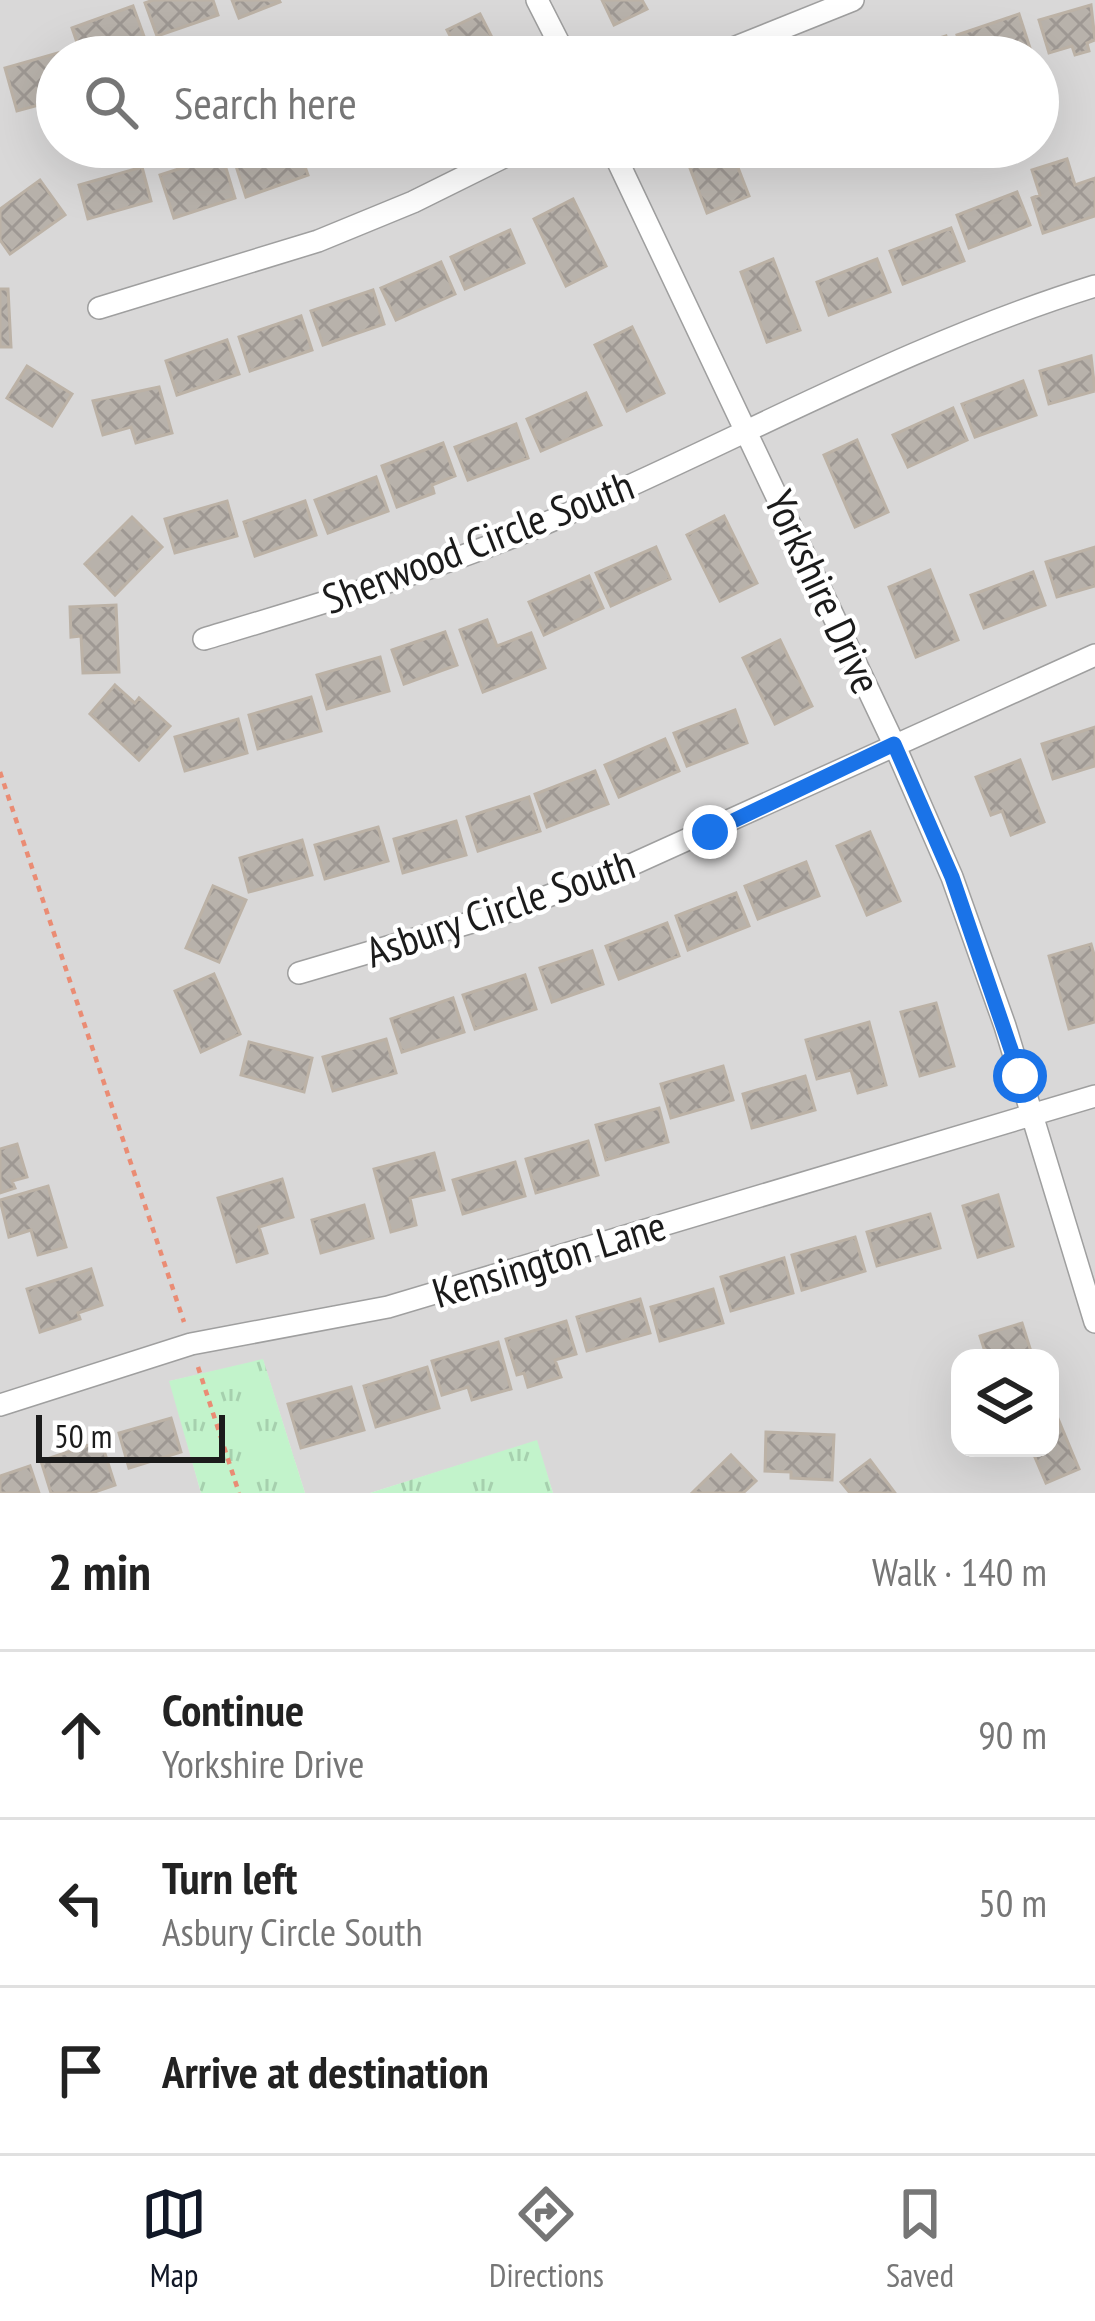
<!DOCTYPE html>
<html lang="en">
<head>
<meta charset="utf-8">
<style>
  body { margin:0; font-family:"PT Sans Narrow",sans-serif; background:#f2f2f2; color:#222 }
  .controls { position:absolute; right:36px; bottom:36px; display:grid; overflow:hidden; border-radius:24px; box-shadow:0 12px 48px #0002 }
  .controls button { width:108px; height:108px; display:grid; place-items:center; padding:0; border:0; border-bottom:3px solid #e0e0e0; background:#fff; color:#222; font:60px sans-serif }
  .scale { position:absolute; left:36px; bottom:30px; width:189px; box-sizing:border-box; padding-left:12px; border:6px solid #1b1b1b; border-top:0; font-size:33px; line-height:42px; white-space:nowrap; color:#1b1b1b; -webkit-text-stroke:9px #fff; paint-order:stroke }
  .stop { position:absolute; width:36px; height:36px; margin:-27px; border:9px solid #1a73e8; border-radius:50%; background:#fff }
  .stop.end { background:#1a73e8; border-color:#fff; box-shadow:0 3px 12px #0008 }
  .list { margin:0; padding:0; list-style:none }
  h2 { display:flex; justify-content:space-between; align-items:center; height:156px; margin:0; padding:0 48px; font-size:51px }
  h2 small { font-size:39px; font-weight:400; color:#767676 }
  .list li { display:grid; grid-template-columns:78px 1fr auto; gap:36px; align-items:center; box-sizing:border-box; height:168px; padding:0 48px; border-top:3px solid #e0e0e0 }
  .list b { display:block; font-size:45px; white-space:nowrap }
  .list p { margin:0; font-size:39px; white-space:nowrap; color:#767676 }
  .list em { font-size:39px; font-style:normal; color:#767676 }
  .icon { flex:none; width:66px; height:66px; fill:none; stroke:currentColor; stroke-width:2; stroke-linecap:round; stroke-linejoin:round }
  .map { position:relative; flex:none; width:1095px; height:1493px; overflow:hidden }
  .search { position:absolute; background:#fff; box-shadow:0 12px 48px #0002; left:36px; right:36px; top:36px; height:132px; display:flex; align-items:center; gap:30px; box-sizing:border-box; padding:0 42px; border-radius:66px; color:#767676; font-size:45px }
  .sheet { height:660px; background:#fff }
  nav { display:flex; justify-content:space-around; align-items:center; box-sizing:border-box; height:168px; border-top:3px solid #e0e0e0; background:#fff; font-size:33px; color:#767676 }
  nav a { display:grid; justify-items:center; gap:6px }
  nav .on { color:#111827 }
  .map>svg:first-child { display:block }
</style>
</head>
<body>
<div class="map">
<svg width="1095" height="1493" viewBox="0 0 1095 1493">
  <defs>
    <pattern id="park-tufts" width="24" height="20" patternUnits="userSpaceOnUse" patternTransform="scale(3)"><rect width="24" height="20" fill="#c2f3cb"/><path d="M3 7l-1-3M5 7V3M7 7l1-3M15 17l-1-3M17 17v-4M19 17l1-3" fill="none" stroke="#a6d0ae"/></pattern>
    <pattern id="building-cross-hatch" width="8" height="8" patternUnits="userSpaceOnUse" patternTransform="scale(3)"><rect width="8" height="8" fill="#b8b2ab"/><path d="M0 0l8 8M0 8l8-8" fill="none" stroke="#9e9893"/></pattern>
  </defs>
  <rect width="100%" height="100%" fill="#ece9e2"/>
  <!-- residential -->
  <path fill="#d9d8d8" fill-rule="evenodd" d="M0,0H1095V1493H553L536,1441L370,1493H305L263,1360L170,1381L201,1493H0ZM57,57H1038V147H57ZM960,1358H1050V1448H960Z"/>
  <!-- park -->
  <path fill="url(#park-tufts)" d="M263,1359L305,1493H201L169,1381Z
    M537,1440L553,1493H370Z"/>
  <!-- building -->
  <path fill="url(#building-cross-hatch)" stroke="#bcb2a6" stroke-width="3" d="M153,0H213L218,15L157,36L145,3Z
    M232,0H279L280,2L239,18Z
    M602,0H642L647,9L614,25Z
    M1091,5L1095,40L1087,43L1089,51L1075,55L1072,46L1049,53L1039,20Z
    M133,6L145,39L95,57H82L72,28Z
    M480,14L502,57H461L447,30Z
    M1019,14L1030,48L1002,57H964L957,35Z
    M946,36L953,57L884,56Z
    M68,50L70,57H57V100L17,111L5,68Z
    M280,147H298L308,175L246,197L235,163Z
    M309,147H347L315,161Z
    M682,147H730L749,196L707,213Z
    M222,155L235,198L174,218L160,175Z
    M1067,159L1075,185L1095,178V216L1043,233L1032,198L1040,195L1032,170Z
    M142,167L151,201L88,219L79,185Z
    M40,180L65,215L10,254L0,240V209Z
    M1017,192L1030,225L969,248L957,215Z
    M573,199L606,266L566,286L534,219Z
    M951,228L964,261L903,284L890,251Z
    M510,230L524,263L465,289L451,257Z
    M773,259L800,330L767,342L741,272Z
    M877,259L890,292L829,315L817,282Z
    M441,262L455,294L396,320L381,288Z
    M0,289H8L11,347H0Z
    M373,290L384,324L323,345L311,311Z
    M301,316L312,350L250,371L239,337Z
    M632,327L664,393L627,411L595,345Z
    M227,340L239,374L177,395L166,361Z
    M1091,356L1095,391L1049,404L1040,371Z
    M27,366L72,394L52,426L7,398Z
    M1023,381L1036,415L975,437L962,404Z
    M159,387L172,433L136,443L131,427L103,435L93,401Z
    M586,393L601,425L541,451L527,419Z
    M953,408L967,440L908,467L893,435Z
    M516,424L528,458L468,480L455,447Z
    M857,440L888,512L855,527L824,455Z
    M443,443L455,476L432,485L434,493L397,507L382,466Z
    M376,477L388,511L328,533L315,500Z
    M227,501L237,536L175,553L165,519Z
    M305,501L316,535L255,556L244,522Z
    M724,516L757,583L720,601L687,535Z
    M132,517L162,547L115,595L85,564Z
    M656,547L670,579L611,606L596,573Z
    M1095,547V586L1057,597L1046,562Z
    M930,570L958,640L916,657L889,587Z
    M1033,572L1045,605L984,628L971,595Z
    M589,576L603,608L544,635L529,602Z
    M116,605L119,672L83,673L81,636L71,637L70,607Z
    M487,620L497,646L531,633L545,668L483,692L460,630Z
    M445,632L457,665L404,684L392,650Z
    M780,640L812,706L775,724L743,658Z
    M380,657L389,691L327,709L317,675Z
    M115,685L135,703L139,698L170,726L139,760L90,714Z
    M311,697L321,731L258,749L249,715Z
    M735,710L747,743L687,766L674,733Z
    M238,719L247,753L185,771L175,737Z
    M1095,727V766L1053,779L1042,744Z
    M665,739L679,771L619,797L605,765Z
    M1020,760L1044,822L1011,835L1002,811L991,815L976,777Z
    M595,771L608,804L547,827L535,794Z
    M529,797L540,831L478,851L467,817Z
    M456,821L466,855L403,873L394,839Z
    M378,827L388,861L325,879L315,845Z
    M870,832L900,901L867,915L837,846Z
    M302,840L312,875L249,892L240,858Z
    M806,862L819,896L758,919L745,886Z
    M213,886L246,900L219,962L186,948Z
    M736,893L749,926L688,950L676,916Z
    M667,923L679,956L619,979L606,946Z
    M1091,944L1095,958V1022L1069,1029L1049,956Z
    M592,951L603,984L552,1002L540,968Z
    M214,974L240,1034L201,1052L175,991Z
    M525,975L536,1009L475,1029L463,995Z
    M453,998L464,1032L402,1052L391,1019Z
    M936,1003L954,1066L920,1076L901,1012Z
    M869,1022L886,1085L858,1093L851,1070L817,1079L806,1040Z
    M386,1039L396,1073L333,1091L323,1057Z
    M249,1042L312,1058L304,1092L241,1075Z
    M723,1066L733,1100L671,1118L661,1084Z
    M805,1076L815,1110L752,1128L743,1094Z
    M659,1108L668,1142L606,1160L596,1125Z
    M588,1141L598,1175L536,1193L526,1159Z
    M17,1144L27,1177L12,1181L15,1188L0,1193V1149Z
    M434,1153L444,1190L410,1198L416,1225L391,1232L374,1169Z
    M515,1162L525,1196L463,1214L453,1180Z
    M282,1179L293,1217L259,1227L267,1253L237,1262L218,1198Z
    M48,1186L66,1247L38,1255L31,1230L9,1237L0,1200Z
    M998,1195L1013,1246L978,1257L963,1206Z
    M364,1205L373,1238L321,1253L312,1220Z
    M930,1214L940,1248L877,1266L867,1232Z
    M855,1237L865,1271L802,1290L792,1255Z
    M784,1258L793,1293L731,1311L721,1277Z
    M91,1269L102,1305L78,1313L80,1319L40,1332L27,1289Z
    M713,1289L723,1323L660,1341L651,1307Z
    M640,1299L650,1333L587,1351L577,1317Z
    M566,1321L576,1354L555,1360L561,1377L528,1387L524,1373L517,1375L506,1339Z
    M1022,1323L1033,1358H987L980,1336Z
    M498,1342L511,1389L472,1400L468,1387L442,1395L432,1361Z
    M427,1367L439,1408L376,1427L364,1386Z
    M351,1387L364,1430L301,1448L288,1404Z
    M1054,1409L1079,1469L1046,1483L1031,1448H1050V1411Z
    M171,1418L181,1452L129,1468L119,1433Z
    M766,1432L834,1435L832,1480L791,1478V1472L765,1471Z
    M101,1441L115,1485L92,1493H51L41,1461Z
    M731,1455L756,1481L743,1493H692Z
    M870,1460L895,1493H850L841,1482Z
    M30,1466L39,1493H0V1476Z"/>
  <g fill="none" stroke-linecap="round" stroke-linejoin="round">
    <!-- minor casing -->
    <g stroke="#9f9f9f" stroke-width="24">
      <path id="minor" d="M537,0L566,57
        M711,57L853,0
        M611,147L894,744L952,877L1005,1026L1095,1322
        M99,308L318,241L413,202L524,147
        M204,639C327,602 450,566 567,514C744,437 911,343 1095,286
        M299,973L503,913L633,864L1095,655
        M0,1405L191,1344L388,1307L1095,1096"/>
    </g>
    <!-- path -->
    <path stroke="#ea8c74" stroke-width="4.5" stroke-dasharray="6 6" stroke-linecap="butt" d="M0,772L184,1322
      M198,1367L239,1493"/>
    <!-- minor -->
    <use href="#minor" stroke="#fff" stroke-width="21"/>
  </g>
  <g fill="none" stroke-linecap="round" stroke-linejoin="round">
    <!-- route -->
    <path stroke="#1a73e8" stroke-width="15" d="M710,832L894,744L952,877L1020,1076"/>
  </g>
  <g text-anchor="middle" stroke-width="9" stroke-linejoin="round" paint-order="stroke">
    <!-- street labels -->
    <g font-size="42" fill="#1b1b1b" stroke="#fff">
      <text transform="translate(478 542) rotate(-21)" y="15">Sherwood Circle South</text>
      <text transform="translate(823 592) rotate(65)" y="15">Yorkshire Drive</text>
      <text transform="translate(500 908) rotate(-19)" y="15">Asbury Circle South</text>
      <text transform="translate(549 1259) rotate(-17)" y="15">Kensington Lane</text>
    </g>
  </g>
</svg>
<div class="controls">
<button><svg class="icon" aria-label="layers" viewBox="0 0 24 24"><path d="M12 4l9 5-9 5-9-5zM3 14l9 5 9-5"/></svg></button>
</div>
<div class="scale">50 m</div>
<div class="stop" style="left:1020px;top:1076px"></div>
<div class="stop end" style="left:710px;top:832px"></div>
<div class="search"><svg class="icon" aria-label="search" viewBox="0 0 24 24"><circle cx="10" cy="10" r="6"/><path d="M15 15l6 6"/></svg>Search here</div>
</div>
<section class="sheet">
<h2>2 min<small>Walk · 140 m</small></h2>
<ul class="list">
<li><svg class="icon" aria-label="ahead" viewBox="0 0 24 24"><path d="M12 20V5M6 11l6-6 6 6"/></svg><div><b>Continue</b><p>Yorkshire Drive</p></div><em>90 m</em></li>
<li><svg class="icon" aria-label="left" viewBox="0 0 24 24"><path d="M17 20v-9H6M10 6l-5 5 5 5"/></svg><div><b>Turn left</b><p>Asbury Circle South</p></div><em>50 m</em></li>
<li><svg class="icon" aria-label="arrive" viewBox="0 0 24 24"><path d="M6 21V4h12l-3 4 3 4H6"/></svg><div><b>Arrive at destination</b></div></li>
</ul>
</section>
<nav>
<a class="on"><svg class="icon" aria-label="map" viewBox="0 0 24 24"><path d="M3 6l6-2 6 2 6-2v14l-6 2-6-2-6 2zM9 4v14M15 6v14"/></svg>Map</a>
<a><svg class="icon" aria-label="directions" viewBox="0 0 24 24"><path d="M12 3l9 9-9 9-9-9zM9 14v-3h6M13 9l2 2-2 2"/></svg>Directions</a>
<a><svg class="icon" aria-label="saved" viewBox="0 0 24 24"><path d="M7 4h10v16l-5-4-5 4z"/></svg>Saved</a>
</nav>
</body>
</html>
